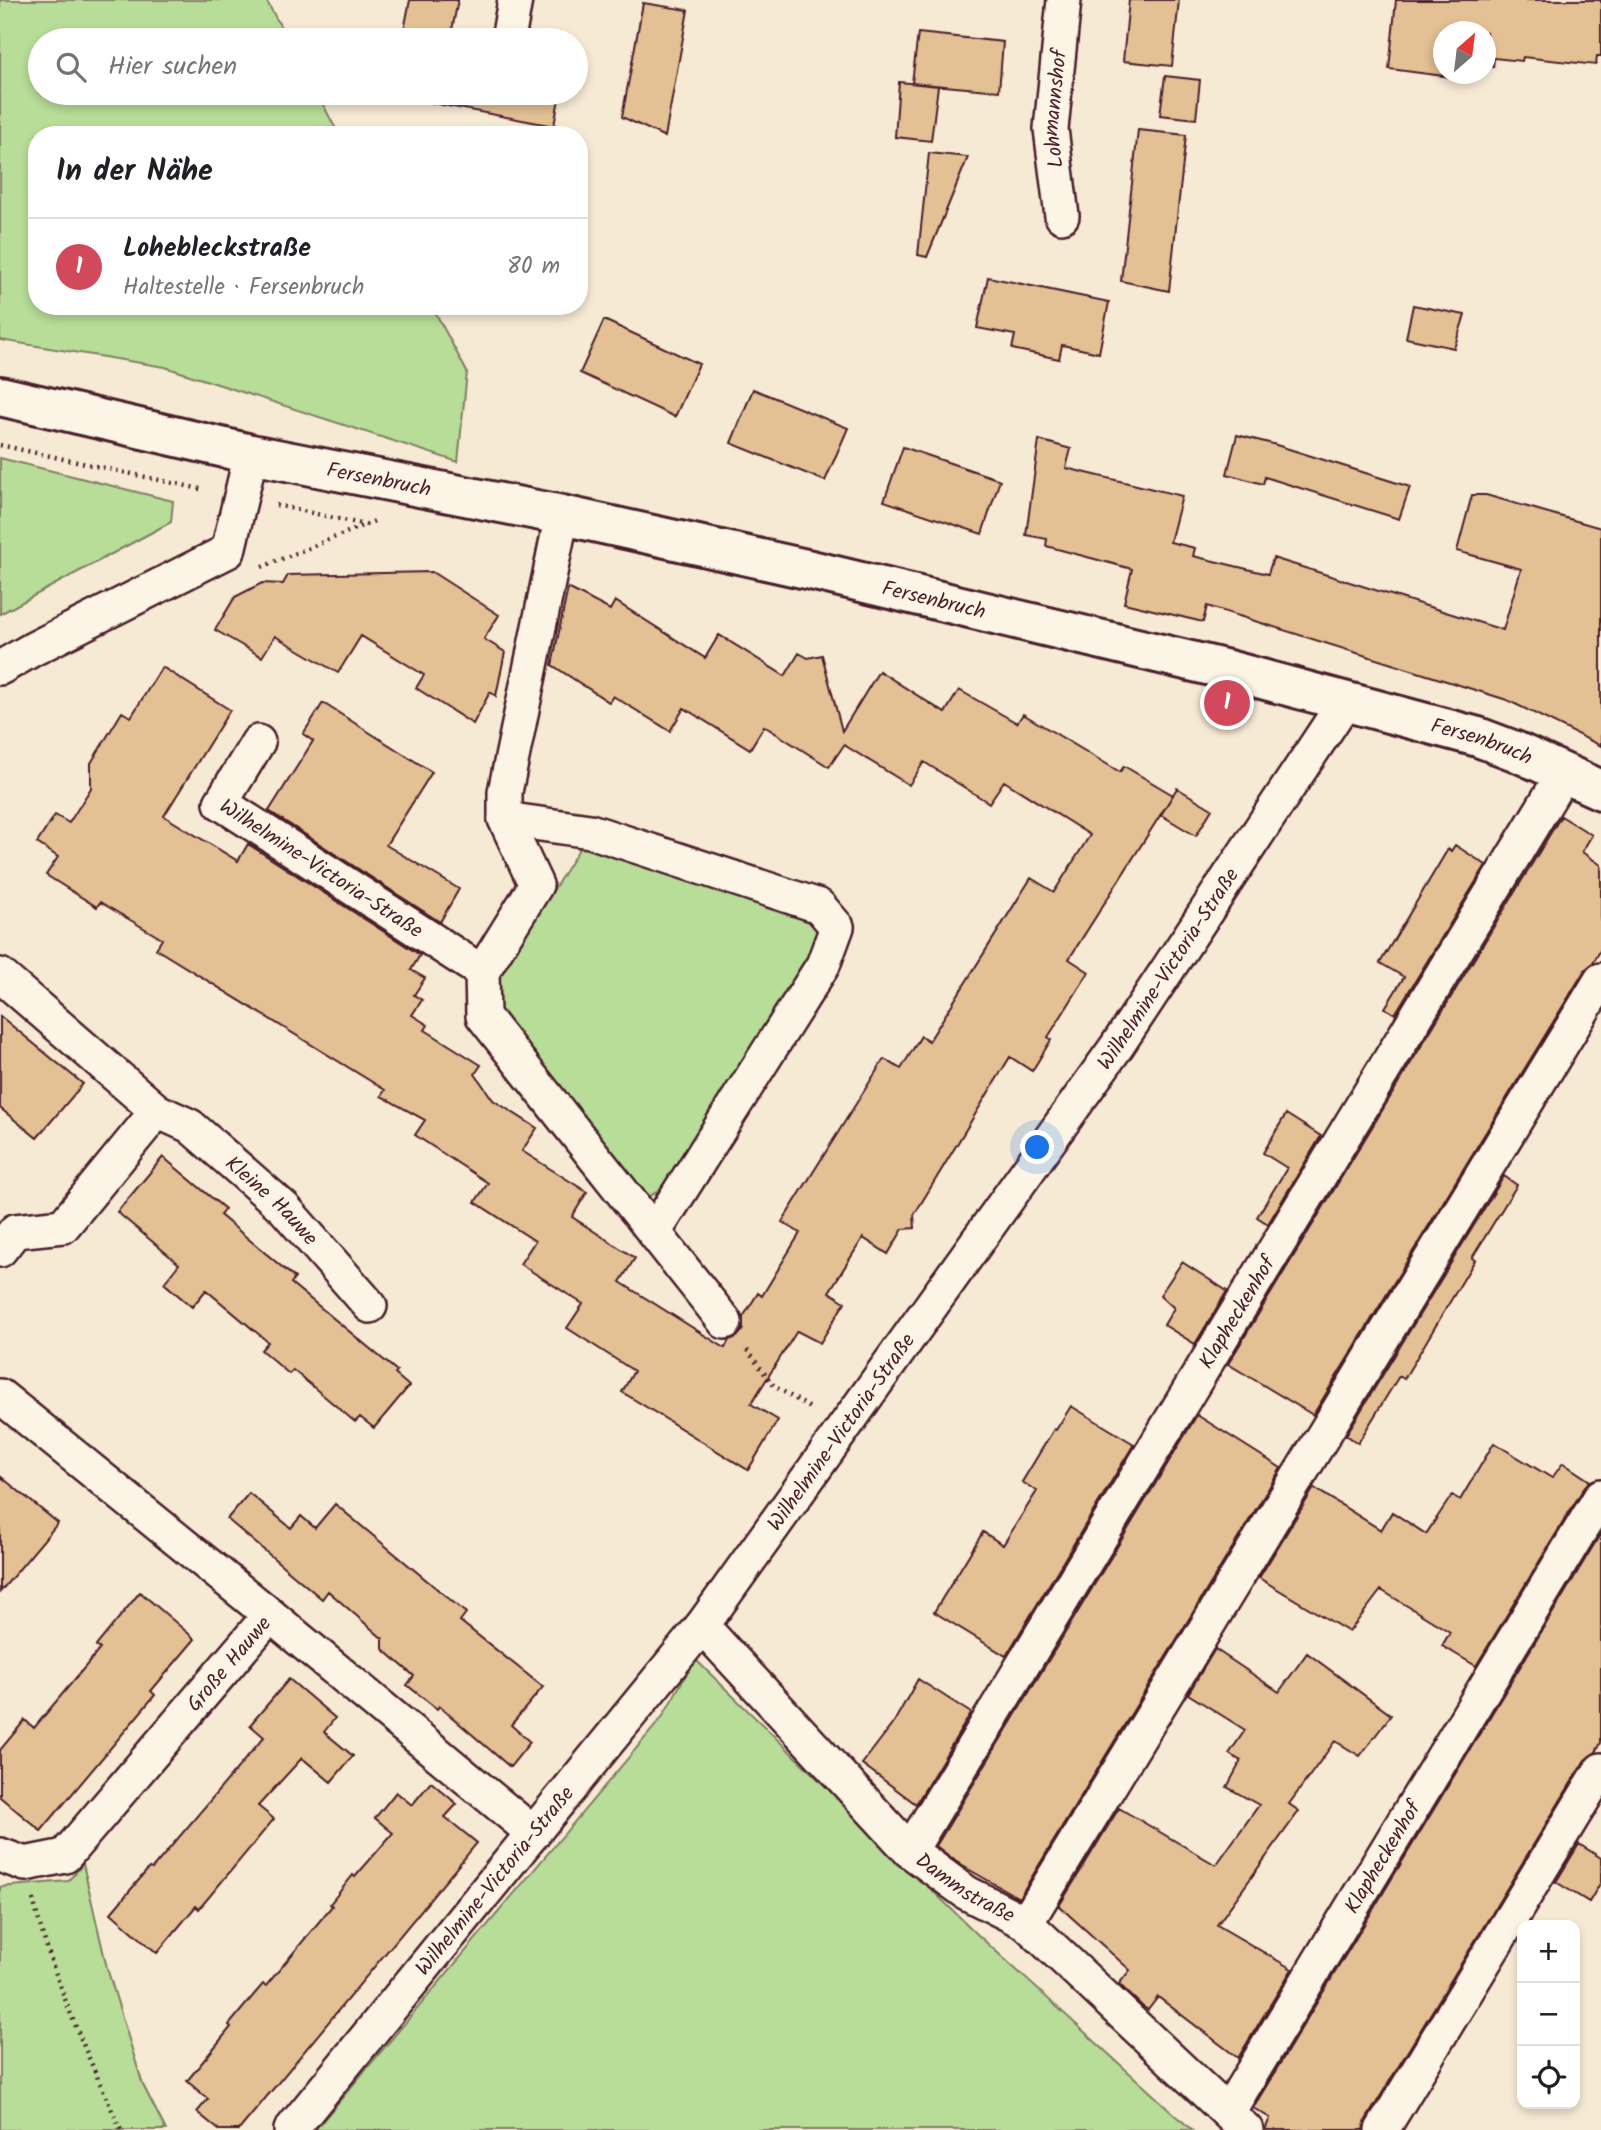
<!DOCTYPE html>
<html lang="de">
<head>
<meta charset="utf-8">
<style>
  body { margin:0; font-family:Kalam,sans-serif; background:#f2f2f2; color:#202124 }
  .controls { position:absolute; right:21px; bottom:21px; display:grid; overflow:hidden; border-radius:14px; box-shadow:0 4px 10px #0003 }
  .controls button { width:63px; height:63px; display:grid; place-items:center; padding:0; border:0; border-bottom:2px solid #e0e0e0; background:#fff; color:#202124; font:35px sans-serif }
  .compass { position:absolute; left:1433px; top:21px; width:63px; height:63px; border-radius:50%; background:#fff; box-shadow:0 4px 10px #0003; rotate:28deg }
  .you { position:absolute; left:1038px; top:1148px; width:24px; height:24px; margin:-18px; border:5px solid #fff; border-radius:50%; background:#1a73e8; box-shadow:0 0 0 10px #1a73e833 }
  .badge { display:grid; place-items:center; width:46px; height:46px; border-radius:50%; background:#d1495b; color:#fff; font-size:23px; font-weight:700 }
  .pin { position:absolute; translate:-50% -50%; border:4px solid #fff; box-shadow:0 2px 7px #0006 }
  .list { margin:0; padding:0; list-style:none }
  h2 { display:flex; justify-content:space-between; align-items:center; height:91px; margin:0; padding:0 28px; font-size:30px }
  h2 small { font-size:23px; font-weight:400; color:#757577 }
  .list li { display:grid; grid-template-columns:46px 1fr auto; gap:21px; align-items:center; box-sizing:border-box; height:98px; padding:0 28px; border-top:2px solid #e0e0e0 }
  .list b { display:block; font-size:26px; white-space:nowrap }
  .list p { margin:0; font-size:23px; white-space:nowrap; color:#757577 }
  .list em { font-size:23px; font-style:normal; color:#757577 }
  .icon { flex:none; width:38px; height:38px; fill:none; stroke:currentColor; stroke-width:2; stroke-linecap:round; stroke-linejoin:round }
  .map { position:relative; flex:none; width:1601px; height:2130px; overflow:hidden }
  .search { position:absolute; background:#fff; box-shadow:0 4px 10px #0003; left:28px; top:28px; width:560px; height:77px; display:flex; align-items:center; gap:18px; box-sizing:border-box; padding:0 24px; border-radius:38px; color:#757577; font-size:26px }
  .panel { position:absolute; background:#fff; box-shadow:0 4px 10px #0003; left:28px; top:126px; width:560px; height:189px; border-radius:28px }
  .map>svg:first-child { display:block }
</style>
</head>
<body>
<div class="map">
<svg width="1601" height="2130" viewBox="0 0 1601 2130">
  <rect width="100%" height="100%" fill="#f7ead5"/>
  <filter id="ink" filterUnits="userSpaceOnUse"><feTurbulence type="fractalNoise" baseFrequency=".0143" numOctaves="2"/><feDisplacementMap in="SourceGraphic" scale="14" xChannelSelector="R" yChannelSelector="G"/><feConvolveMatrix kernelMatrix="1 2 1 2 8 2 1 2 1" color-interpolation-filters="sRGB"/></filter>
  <g filter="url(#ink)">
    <!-- green -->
    <path fill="#b7dd98" stroke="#807e62" stroke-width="2" d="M0,0H266L288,40H40V93H317L339,135H37V306H432L467,372L458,462L165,367L0,340Z
      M0,458L173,501L171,522L0,614Z
      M597,844L814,914L823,933L672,1184L644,1199L498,1014L496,982L579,849Z
      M695,1659L977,1934L1192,2130H315L661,1719Z
      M83,1864L107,1968L143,2085L166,2130H0V1887L68,1881Z"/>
    <!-- building -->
    <path fill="#e4c095" stroke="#4a1f2b" stroke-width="2" d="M410,0H458L450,40H402Z
      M1129,0H1179L1172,66L1123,61Z
      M1396,0H1601V56H1597L1596,65L1523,57L1522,61L1494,58L1493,67L1486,66V32H1444V74H1452V77L1389,69Z
      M643,3L688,10L665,137L622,117Z
      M918,33L1003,42L999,91L912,83Z
      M1165,76L1200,80L1196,119L1160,115Z
      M899,82L938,86L931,141L895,137Z
      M433,93H560L554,126L432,103Z
      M1138,130L1186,135L1169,291L1121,281Z
      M929,153L968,157L927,257L918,255Z
      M988,277L1109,302L1099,353L1062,345L1059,359L1012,349L1015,335L977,328Z
      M1413,305L1465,315L1454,348L1406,338Z
      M604,320L699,364L675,417L580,373Z
      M753,389L848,428L825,481L731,443Z
      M1237,435L1273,444L1410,487L1399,519L1265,477L1263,484L1227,474Z
      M1039,440L1071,449L1066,468L1182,496L1170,542L1195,548L1193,556L1268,574L1273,558L1503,630L1521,569L1457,551L1472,495H1486L1601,528V746L1507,700L1207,606L1203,622L1124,603L1132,569L1046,546L1047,539L1026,535Z
      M903,447L1000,480L982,534L884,501Z
      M432,572L499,615L484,639L505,652L496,696L490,692L473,724L416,688L424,675L361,636L338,673L275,636L262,657L215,630L235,597L262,583L283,584L288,575Z
      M568,588L610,610L615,601L705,658L719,635L785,676L799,653L808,658L822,655L842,731L879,671L945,713L959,690L1017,723L1023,714L1120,772L1124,766L1173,795L1069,959L1089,972L1048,1037L1051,1040L1032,1071L1010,1057L914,1215L915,1228L903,1229L888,1254L863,1238L829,1292L845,1302L820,1343L797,1331L751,1404L778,1420L748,1470L622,1392L634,1371L567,1328L583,1304L520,1264L535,1241L475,1202L488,1183L415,1135L425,1120L381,1096L385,1090L156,949L162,939L100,902L97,907L46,875L58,857L37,843L55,815L69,823L91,788V763L122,712L131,717L162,667L230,710L164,816L238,861L248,844L420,955L411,970L425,978L414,995L422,1000L412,1015L428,1025L425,1030L481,1065L475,1074L493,1100L537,1128L522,1151L587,1192L572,1217L635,1258L620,1282L725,1348L729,1340L737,1337L743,1330V1317L758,1293L762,1296L800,1233L782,1222L884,1059L901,1069L921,1036L929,1041L1031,878L1054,892L1090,835L1004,781L989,803L924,762L909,785L844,745L829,767L764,726L750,749L684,708L670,731L613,696L609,702L552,665Z
      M323,703L432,772L386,845L459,889L440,922L269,811L313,741L303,734Z
      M1177,788L1212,809L1196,836L1161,815Z
      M1561,816L1592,835L1582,852L1601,865V949L1593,963L1585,970L1313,1415L1228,1364Z
      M1455,845L1486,865L1395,1014L1385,1008L1404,977L1380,963L1448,849L1451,851Z
      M0,1016L83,1084L37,1138L0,1108Z
      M1286,1114L1321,1136L1268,1224L1257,1217L1287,1168L1263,1153Z
      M163,1157L225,1209L220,1215L295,1278L291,1283L397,1371L395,1374L409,1386L374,1428L360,1417L355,1422L293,1370L289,1374L261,1350L268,1342L206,1290L192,1307L164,1283L179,1264L117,1212Z
      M1504,1176L1517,1185L1472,1258L1475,1260L1404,1379L1399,1376L1358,1443L1346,1435Z
      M1182,1262L1227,1291L1195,1344L1164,1325L1174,1308L1160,1295Z
      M1071,1406L1134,1444L1006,1656L934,1612L983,1532L1003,1545L1037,1491L1022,1482L1054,1429L1056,1430Z
      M1197,1415L1281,1468L1019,1898L961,1865L936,1846Z
      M1494,1443L1552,1478L1563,1463L1590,1481L1585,1486L1476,1666L1442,1646L1450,1632L1381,1590L1349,1632L1259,1578L1314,1488L1381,1530L1392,1512L1426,1534L1452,1495L1460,1500Z
      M0,1476L58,1523L0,1592Z
      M249,1493L291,1528L301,1516L315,1528L335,1504L466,1613L460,1621L543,1687L511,1725L530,1742L510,1767L439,1706L437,1709L407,1685L414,1676L383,1649V1639L328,1591L322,1599L227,1519Z
      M1601,1533V1743L1596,1752L1585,1760L1366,2120L1363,2130H1265L1270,2118L1253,2108Z
      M140,1592L195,1639L151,1691L155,1695L41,1831L0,1797V1750L25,1720L34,1728L100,1649L96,1646Z
      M1215,1649L1279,1692L1307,1653L1391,1715L1360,1756L1335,1741L1289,1804L1299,1811L1217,1925L1292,1969L1238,2058L1158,1997L1148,2010L1142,2006L1119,1984L1130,1970L1059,1906L1119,1808L1216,1865L1259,1805L1227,1787L1241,1761L1229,1754L1245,1730L1188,1694Z
      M289,1679L335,1718L324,1732L353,1756L331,1782L302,1758L258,1806L274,1819L199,1909L196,1906L157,1953L111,1913L149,1868L152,1869L264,1737L250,1725Z
      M918,1679L971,1713L916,1804L862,1764L894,1722Z
      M431,1782L457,1804L445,1817L477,1843L239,2130H219L197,2112L208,2099L187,2081L231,2027L229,2025L252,1997L263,1984L266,1986L332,1906L330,1904L353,1875L355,1877L393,1833L375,1818L396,1792L412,1805Z
      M1579,1844L1601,1858V1882L1589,1902L1556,1882Z"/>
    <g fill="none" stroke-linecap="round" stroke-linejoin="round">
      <!-- street casing -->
      <g stroke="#4a1f2b" stroke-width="38">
        <g id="street">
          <path d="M508,40L515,0"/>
          <path id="s1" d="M1062,216L1051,129L1064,0"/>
          <path d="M562,515L505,792V819L536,885L482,972L483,1016L725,1322"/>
          <path d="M0,668L33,649L228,551L251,454"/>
          <path id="s2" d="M258,742L221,803L482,972"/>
          <path d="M505,819L590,831L819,906L837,927L823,965L655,1231"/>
          <path d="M0,975L157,1111"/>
          <path id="s3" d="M0,1250L15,1231L63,1226L157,1111L190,1126L284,1208L370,1306"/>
          <path d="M0,1396L270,1615"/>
          <path id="s4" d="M702,1626L910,1851L967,1893L1026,1923L1246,2130"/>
          <path id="s5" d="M910,1851L1564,773"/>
          <path id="s6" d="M0,1855L25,1864L65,1856L270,1615L532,1832"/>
          <path d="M1026,1923L1601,980"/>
          <path id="s7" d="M1228,2112L1601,1496"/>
          <path id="s8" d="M291,2130L702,1626L1117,1046L1346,700"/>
          <path d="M1382,2130L1601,1770"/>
        </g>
      </g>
      <!-- secondary casing -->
      <g stroke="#4a1f2b" stroke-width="44">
        <g id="secondary">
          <path id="s9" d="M0,396L251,454L562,515L811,570L1232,671L1478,737L1515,751L1601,790"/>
        </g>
      </g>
      <!-- path -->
      <path stroke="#4a1f2b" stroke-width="4.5" stroke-dasharray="2 5" stroke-linecap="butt" d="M0,445L205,490
        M276,505L366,525
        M262,567L377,520
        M747,1350L774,1386L812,1409
        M33,1899C53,1979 87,2055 121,2130"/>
      <!-- street -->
      <use href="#street" stroke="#fcf5e5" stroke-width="33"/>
      <!-- secondary -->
      <use href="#secondary" stroke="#fcf5e5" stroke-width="38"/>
    </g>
  </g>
  <g text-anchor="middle" stroke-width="5" stroke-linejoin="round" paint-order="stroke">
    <!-- street labels -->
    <g font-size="21" fill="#4a1f2b" stroke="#fcf5e5">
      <text dy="7" stroke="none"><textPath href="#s1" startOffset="108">Lohmannshof</textPath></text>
      <text dy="7" stroke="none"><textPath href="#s9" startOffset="388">Fersenbruch</textPath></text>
      <text dy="7" stroke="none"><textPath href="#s9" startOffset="956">Fersenbruch</textPath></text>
      <text dy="7" stroke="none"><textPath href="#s9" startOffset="1522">Fersenbruch</textPath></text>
      <text dy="7" stroke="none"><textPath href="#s2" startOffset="191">Wilhelmine-Victoria-Straße</textPath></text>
      <text dy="7" stroke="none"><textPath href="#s8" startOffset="1456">Wilhelmine-Victoria-Straße</textPath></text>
      <text dy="7" stroke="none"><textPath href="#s3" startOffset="368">Kleine Hauwe</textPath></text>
      <text dy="7" stroke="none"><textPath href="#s5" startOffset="630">Klapheckenhof</textPath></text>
      <text dy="7" stroke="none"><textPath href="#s8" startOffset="889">Wilhelmine-Victoria-Straße</textPath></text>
      <text dy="7" stroke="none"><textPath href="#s6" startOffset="320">Große Hauwe</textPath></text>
      <text dy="7" stroke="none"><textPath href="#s7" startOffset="298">Klapheckenhof</textPath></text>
      <text dy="7" stroke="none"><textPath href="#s8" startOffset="322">Wilhelmine-Victoria-Straße</textPath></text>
      <text dy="7" stroke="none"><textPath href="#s4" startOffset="373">Dammstraße</textPath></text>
    </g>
  </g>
</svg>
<div class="controls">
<button>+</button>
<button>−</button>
<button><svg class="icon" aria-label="locate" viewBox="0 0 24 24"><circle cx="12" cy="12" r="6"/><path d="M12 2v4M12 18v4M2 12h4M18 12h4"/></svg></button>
</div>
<svg class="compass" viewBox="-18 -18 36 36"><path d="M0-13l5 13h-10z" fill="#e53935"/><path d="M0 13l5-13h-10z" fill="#757577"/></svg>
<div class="you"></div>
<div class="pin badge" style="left:1227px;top:703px">1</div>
<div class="search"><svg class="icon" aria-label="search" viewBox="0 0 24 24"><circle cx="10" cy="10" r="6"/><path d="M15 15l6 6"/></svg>Hier suchen</div>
<section class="panel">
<h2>In der Nähe<small></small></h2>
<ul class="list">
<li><span class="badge">1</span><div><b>Lohebleckstraße</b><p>Haltestelle · Fersenbruch</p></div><em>80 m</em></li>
</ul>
</section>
</div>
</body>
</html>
